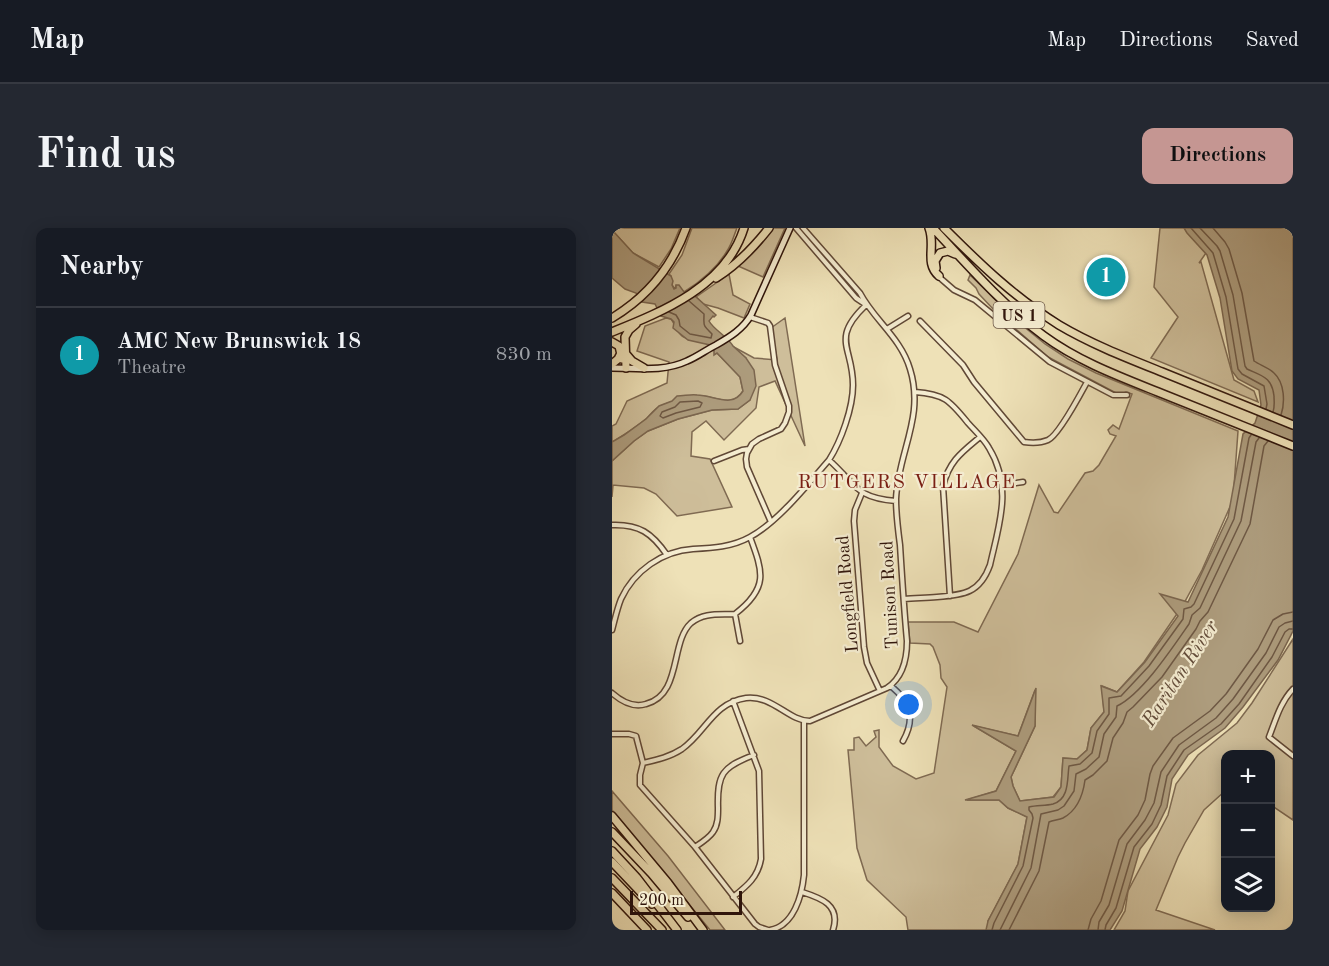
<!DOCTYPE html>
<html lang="en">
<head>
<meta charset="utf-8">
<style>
  body { margin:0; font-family:"Old Standard TT",serif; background:#242831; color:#f1f3f6 }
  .controls { position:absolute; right:18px; bottom:18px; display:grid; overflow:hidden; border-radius:12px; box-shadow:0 3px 15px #0003 }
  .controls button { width:54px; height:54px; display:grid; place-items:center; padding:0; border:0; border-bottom:2px solid #363941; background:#171b24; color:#f1f3f6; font:30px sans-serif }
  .scale { position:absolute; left:18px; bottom:15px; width:112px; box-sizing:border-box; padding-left:6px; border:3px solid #30150b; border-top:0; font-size:16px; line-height:21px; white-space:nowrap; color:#30150b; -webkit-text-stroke:4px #f4ecd0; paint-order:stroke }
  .you { position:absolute; left:297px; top:477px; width:21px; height:21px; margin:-15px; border:4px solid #fff; border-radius:50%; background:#1a73e8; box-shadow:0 0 0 9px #1a73e833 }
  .badge { display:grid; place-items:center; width:39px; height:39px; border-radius:50%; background:#c59692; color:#fff; font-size:20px; font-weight:700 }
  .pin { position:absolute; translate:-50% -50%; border:3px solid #fff; box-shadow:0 2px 6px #0006 }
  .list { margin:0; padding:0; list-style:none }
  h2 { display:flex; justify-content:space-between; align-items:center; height:78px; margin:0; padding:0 24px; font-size:26px }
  h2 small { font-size:20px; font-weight:400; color:#9ea1a6 }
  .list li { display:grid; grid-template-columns:39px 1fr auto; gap:18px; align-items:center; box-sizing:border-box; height:96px; padding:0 24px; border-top:2px solid #363941 }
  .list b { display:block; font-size:22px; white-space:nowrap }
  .list p { margin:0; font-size:20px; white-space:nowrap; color:#9ea1a6 }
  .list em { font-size:20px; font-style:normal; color:#9ea1a6 }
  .icon { flex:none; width:33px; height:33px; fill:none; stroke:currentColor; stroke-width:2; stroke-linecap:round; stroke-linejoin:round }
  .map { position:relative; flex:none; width:681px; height:702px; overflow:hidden; border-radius:12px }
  header { display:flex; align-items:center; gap:36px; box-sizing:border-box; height:84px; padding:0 30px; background:#171b24; border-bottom:2px solid #363941 }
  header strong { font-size:28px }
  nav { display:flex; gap:33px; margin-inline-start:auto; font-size:21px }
  .intro { display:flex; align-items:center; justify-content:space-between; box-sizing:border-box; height:144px; padding:0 36px }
  h1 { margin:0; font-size:42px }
  .button { padding:15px 27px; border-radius:12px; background:#c59692; color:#111; font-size:21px; font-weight:700 }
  main { display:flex; gap:36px; padding:0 36px }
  aside { flex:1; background:#171b24; border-radius:12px; box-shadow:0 3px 15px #0003 }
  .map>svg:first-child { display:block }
</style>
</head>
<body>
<header>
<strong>Map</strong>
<nav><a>Map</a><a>Directions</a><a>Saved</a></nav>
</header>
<div class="intro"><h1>Find us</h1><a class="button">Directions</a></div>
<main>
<aside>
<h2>Nearby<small></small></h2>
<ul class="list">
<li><span class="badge" style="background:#0f9aa8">1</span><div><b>AMC New Brunswick 18</b><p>Theatre</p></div><em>830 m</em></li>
</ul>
</aside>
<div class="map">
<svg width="681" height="702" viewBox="0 0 681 702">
  <rect width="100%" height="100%" fill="#eee1b7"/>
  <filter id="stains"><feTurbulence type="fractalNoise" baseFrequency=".00333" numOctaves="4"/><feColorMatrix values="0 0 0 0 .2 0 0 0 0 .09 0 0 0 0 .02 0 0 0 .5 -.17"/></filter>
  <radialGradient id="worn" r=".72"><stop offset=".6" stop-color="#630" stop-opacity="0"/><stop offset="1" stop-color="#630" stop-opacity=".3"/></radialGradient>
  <!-- green -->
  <path fill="#cebe9a" stroke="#7f6a52" stroke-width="1.5" d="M0,0H68L59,21L47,39L21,25L0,2Z
    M80,0H125C122,7 120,16 115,23C105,40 88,54 72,64L64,58L63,61L60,57L59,48L57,46L70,27Z
    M161,0H173L151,49L126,38L151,13Z
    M548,0H583L594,25L587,35L589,34L622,152L642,163L646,174L539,130L566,89L542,59Z
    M117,46L121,67L138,76L132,90L106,80L91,76L84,69Z
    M358,47L411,98L433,116L456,131L484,145L626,203L621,272L590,342L571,377L532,434L505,464L490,458L492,484L479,500L475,522L465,531L451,530L449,559L441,569L408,573L401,558L399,549L423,498V462L406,508L362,498L404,523L384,563L355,572H387L396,580L415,589L406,636L376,693V702H296L294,689L255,652L245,620L236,522H242V510L247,509L254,518L264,509L262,503L267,502V519L281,538L304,551L322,545L335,459L329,450L328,437L321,419L318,416L298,415L296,394H342L366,404L406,326L427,257L442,284L446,285L473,245L481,243L487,237L504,208L498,206L496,202L501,197L507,201L520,166L514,164L509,166L504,165L436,129L382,82L367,66L364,60L356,52Z
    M54,90L59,91C63,96 65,104 70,108C81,115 101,111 103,126L105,125L128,149L131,163C119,183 98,164 80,168C70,171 58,173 49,178C43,180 39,186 35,190C24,199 12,207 0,214V198L4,196L15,173L55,155L57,134L25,123L33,98Z
    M173,90L193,218L163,153L147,159L144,180L112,212L94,193L80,204L79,228L98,231L120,279L65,288L44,266L32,260L1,257L0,269V233L22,213L36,203L66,191L100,182L126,181L138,172L134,130L120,118L142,130L165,132L159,100Z
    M681,411V592L659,577L658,526H614L613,563L592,582L573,615L566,629L544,682L603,702H502L513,683L516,663L556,587L564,556L586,527L625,495L640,475Z
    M0,563L56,628L113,702H98L0,582Z"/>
  <!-- water -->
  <path fill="#ad9c7d" stroke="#7b664f" stroke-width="1.5" d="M572,0H681V403L666,432L631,479L613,500L576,527L560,551L555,579L545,599L528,621L510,683L498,702H374L376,693L406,636L415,589L396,580L387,572H353L384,563L404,523L360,497L406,508L424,460L423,498L399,549L401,558L408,573L442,569L449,559L451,530L465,531L475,522L479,500L492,484L489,458L505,464L533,434L566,388L548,366L576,374L616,289L631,206L643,195L649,177L647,162L626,151L620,143L608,70L595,27L575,5Z
    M0,2L21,25L59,48L61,53L60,57L62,61L64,60V57H67L72,64L84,69L104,87L102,89L101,88L97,93C102,102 115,108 121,118L134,130L142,142L144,158L138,172L126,181L100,182L66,191L36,203L22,213L0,233V214L12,207L34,191L47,178L60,173L65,168C72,168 79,166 85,167C102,167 120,181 131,163L128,149L105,125L102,127V122L98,117L76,112L61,100L62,94L59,91L49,88L43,76L30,74L24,65L13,61L0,50Z"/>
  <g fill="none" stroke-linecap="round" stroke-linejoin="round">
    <!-- shore -->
    <path stroke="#6e5844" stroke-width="1.5" d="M579,0L601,25L614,69L626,141L630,146L652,158L655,176L654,181
      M588,0L605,18L608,23L621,67L633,138L635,141C650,148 660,149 662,168C662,174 663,178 661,184
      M601,0L613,14L617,21L630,65L642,133C648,137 657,140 662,145C673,155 673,175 669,187
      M57,84L64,87L67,92L68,98L78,106L99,110L100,106C90,96 92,98 92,86L77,73
      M86,173L90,175L88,179L64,185L51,190L48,188L50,184L63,179L68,174Z
      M380,702L382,695L411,638L421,590L420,586L417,582V579C425,577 433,578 441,576C458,571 455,550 457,538L468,536L480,525L485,503L497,486V470L509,468L537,438L571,391L572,381L579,379L582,376L622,291L637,210L639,207
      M388,702L419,640L429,586L446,582L452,578L462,563L464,546L474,541L487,529L492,506L504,489L505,478C530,466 561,419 577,396L580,387L588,380L629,293L644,214L647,210
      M397,702L427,643L437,594C441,592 447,592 451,590C466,582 471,567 473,552L481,547L495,533L501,510L511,495L515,484L521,479L550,449L584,401L588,393L596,384L638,296L652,218L656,213
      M476,702L479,691L489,673L507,612L526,587L533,572L538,546L541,538L561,510L598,483L614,466L646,421L661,392L671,386L681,384
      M486,702L487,694L497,677L515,616L533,592L542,575L549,544L567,517L604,490L621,471L654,425L667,399L673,395L681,393
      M493,702L494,697L504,680L522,619L540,596L549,577L555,548L572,522L609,496L627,476L660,429L673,404L677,401H681"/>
    <!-- street casing -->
    <g stroke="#604836" stroke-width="7">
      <path id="street" d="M184,0L244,70L253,76
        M327,49L342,62L363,72L438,134L501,167H515
        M138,89L156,95L158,98L163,137L177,178V184L173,195L169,201L147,211L140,216L135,225L134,231L135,239L159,294
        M308,93L351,137L362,154L412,214C419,215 429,215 436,212C447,207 469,165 475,154
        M275,101L296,88
        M217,232C244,256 243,270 284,273
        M102,233L130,222L137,221
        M391,257L411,254
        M250,265L243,282L242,293L252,419L255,435L268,463
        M0,297C27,296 40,305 55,327
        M338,368L331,258C337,233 350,224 368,209
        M292,371C303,370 314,370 325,369C352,367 368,365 378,337C387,297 401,259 377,220C372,211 363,203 356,195C338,173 333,166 303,164
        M123,386L128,413
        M0,402C3,391 5,381 9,371C22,343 50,323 81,321C101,320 120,319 138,309C166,294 196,256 217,232C229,213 241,180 241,157C241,119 218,111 254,77
        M279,458C298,474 304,490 291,513
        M681,461C668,475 664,491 657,509L681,528
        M0,465C9,473 21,480 34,476C70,467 58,414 79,395C92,384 108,387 123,386C157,360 151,344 138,309
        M0,506H17L24,508L31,535L28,547V557L83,619L143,696L147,699L156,702
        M31,535C44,532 58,529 70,521C94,504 101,475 134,470C161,467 176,493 198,493L275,460C290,450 295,431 295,413C292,381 290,349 288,317C286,302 284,286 284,271C286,224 313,189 298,141C289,110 262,92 248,65L191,0
        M83,619C89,615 97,610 101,604C106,597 106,588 106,580C105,546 110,539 142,527
        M190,664C209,670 229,677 221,702
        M121,669C135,658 146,649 149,631L147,543L121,473
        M158,702C182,698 190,667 192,647V493"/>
    </g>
    <!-- secondary casing -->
    <g stroke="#30150b" stroke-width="8">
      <path id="secondary" d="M0,140C25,140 52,144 75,133C85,129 94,122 104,117C118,109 131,101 139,87L178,0"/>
    </g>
    <!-- highway casing -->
    <g stroke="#30150b" stroke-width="10">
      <path id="highway" d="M317,0C324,18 312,35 327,48
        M321,0C356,37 390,77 432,108C466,133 506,148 546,164C591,182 636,200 681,218
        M332,0C369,37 402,69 447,97C479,116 515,130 550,144C594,162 637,179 681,197
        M324,40L323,33L328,25L336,23L343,26
        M104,50C125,37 142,19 157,0
        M0,90C35,69 60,39 74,0
        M0,104C52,83 114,58 132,0
        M0,114L7,118L10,131
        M14,126L20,133L32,140
        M0,136L6,131L9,125
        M14,140L13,109L17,102L24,96
        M0,588L56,655L91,702
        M0,604L39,645L76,689
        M0,623L25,650L65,702
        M0,634L40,676
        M0,650L50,702
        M0,665L35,702"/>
    </g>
    <!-- street -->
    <use href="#street" stroke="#f4ecd0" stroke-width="4"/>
    <!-- secondary -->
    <use href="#secondary" stroke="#f4ecd0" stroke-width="5"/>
    <!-- highway -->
    <use href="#highway" stroke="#eee1b7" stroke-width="7"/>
  </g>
  <g text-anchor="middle" stroke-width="4.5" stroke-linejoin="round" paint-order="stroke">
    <!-- shield labels -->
    <rect fill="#f4ecd0" stroke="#6b5646" stroke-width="1.5" x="381.5" y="74" width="51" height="26" rx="4.5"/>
    <g font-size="16" font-weight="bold" fill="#30150b">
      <text x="407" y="93">US 1</text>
    </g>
    <!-- street labels -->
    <g font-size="18" fill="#30150b" stroke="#f4ecd0">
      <text transform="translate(235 366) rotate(-95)" y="6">Longfield Road</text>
      <text transform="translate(277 367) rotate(-93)" y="6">Tunison Road</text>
    </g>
    <!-- neighbourhood labels -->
    <g font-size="20" letter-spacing="1.5" fill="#7a1f14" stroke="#f4ecd0">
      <text x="295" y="260">RUTGERS VILLAGE</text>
    </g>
    <!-- water labels -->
    <g font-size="20" font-style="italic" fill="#624b39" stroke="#f4ecd0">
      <text transform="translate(567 445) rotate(-57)" y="7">Raritan River</text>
    </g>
  </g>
  <rect width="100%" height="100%" filter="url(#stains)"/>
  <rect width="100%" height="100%" fill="url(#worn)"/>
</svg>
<div class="controls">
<button>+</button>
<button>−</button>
<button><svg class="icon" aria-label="layers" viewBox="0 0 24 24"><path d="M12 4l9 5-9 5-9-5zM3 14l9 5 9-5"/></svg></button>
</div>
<div class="scale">200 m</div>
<div class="you"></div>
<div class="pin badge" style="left:494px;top:49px;background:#0f9aa8">1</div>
</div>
</main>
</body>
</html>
